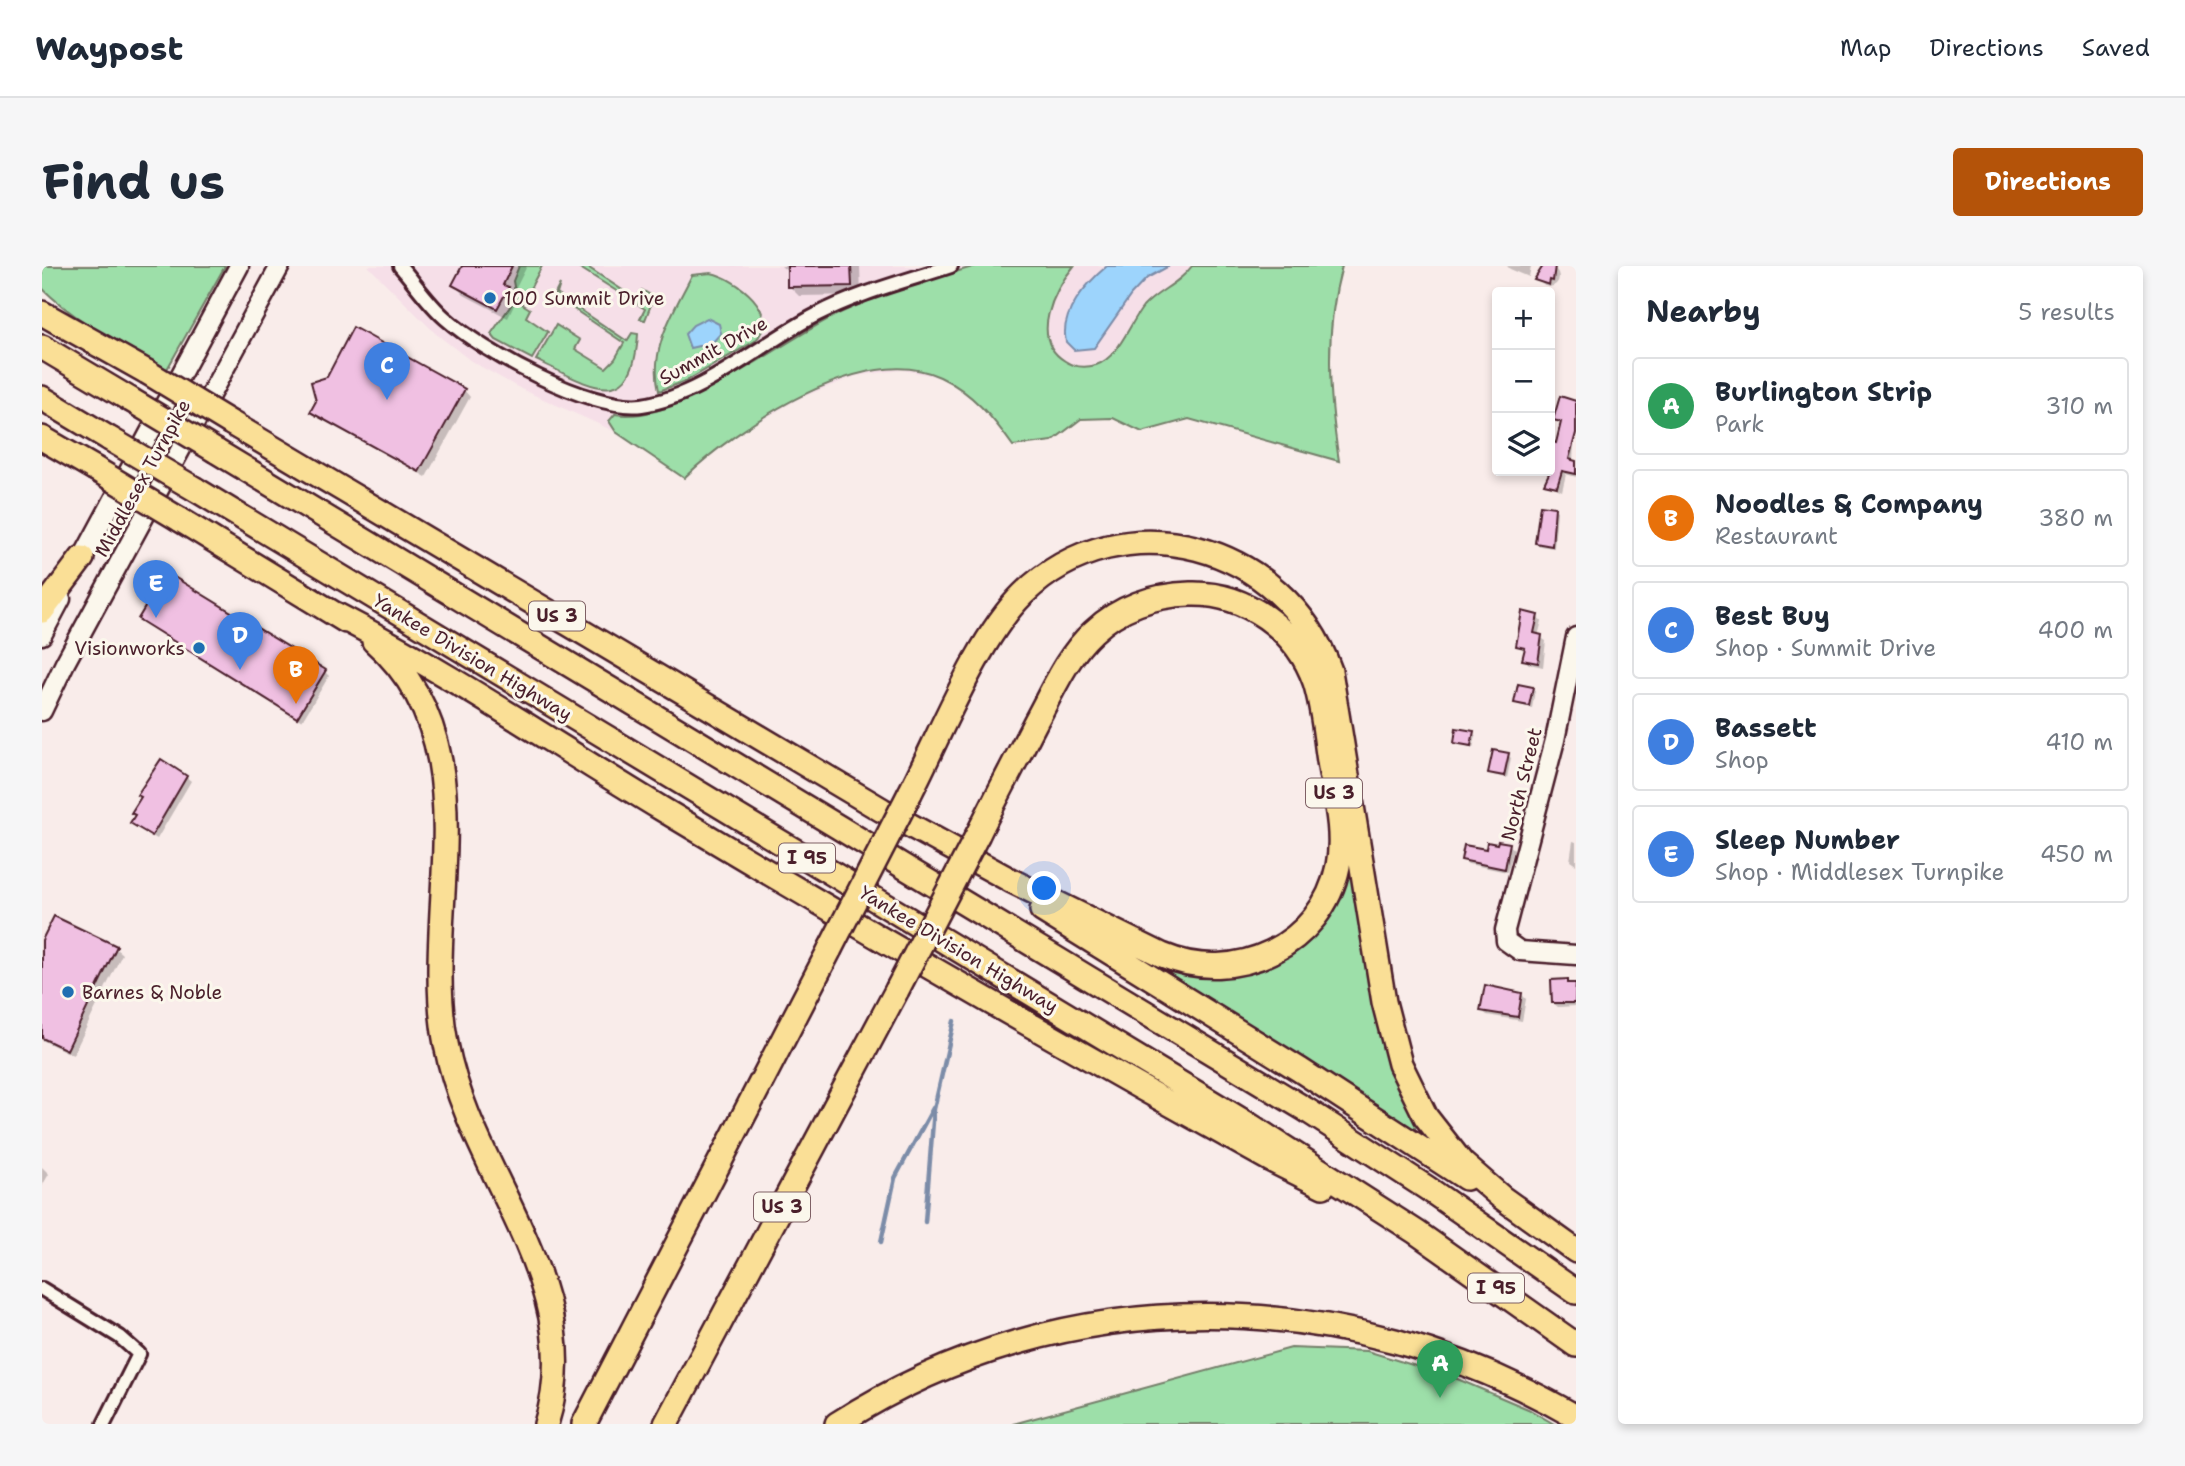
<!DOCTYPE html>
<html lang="en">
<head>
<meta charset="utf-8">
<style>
  body { margin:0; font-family:"Shantell Sans",sans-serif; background:#f6f6f7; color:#1f2937 }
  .controls { position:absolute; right:21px; top:21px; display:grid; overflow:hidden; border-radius:7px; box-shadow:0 4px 10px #0003 }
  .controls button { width:63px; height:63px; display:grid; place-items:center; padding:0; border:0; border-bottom:2px solid #e0e1e3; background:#fff; color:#1f2937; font:35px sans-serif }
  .you { position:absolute; left:1003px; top:623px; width:24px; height:24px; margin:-18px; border:5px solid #fff; border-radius:50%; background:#1a73e8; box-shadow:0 0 0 10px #1a73e833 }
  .badge { display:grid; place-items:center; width:46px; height:46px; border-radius:50%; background:#b45309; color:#fff; font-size:23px; font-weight:700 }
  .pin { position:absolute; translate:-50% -58px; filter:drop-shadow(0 2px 4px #0008) }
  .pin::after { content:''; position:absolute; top:37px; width:24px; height:21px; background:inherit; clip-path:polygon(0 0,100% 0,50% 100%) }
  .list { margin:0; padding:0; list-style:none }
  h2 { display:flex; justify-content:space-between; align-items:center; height:91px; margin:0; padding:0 28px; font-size:30px }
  h2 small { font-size:23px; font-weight:400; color:#747a83 }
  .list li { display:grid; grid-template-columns:46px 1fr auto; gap:21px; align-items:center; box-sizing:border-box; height:98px; margin:0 14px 14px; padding:0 14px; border:2px solid #e0e1e3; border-radius:7px }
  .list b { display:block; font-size:26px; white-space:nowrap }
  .list p { margin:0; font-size:23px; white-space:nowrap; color:#747a83 }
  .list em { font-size:23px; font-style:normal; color:#747a83 }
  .icon { flex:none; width:38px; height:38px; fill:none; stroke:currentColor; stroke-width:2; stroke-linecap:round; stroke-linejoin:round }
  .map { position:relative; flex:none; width:1534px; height:1158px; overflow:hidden; border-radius:7px }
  header { display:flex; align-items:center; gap:42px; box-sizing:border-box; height:98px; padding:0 35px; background:#fff; border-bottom:2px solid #e0e1e3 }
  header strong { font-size:33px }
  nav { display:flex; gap:38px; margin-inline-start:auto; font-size:24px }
  .intro { display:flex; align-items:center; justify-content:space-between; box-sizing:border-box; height:168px; padding:0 42px }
  h1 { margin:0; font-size:49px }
  .button { padding:18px 32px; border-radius:7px; background:#b45309; color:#fff; font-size:24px; font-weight:700 }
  main { display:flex; gap:42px; padding:0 42px }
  aside { flex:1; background:#fff; border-radius:7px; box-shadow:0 4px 10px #0003 }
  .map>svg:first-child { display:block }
</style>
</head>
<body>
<header>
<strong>Waypost</strong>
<nav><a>Map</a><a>Directions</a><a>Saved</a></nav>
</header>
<div class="intro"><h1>Find us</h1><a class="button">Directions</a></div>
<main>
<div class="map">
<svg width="1534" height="1158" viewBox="0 0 1534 1158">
  <rect width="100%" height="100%" fill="#f9ecea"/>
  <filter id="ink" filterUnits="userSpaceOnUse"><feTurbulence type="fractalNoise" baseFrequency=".0143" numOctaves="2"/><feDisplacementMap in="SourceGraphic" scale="14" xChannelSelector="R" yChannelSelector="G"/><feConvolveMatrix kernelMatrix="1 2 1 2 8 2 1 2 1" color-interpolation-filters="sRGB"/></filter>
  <g filter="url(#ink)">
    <!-- built -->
    <path fill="#f6dfe8" d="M326,0H1300L1291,44L1287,90L1288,139L1297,195L1147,153L1100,166L1071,152L1039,153L1010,175L971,180L937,138L913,120L897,111L860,104L814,110L758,132L697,167L642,212L574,166L479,123L429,95L393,67Z"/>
    <!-- green -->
    <path fill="#9ddfa9" stroke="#747f6a" stroke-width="2" d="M0,0H183L124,105C82,80 35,57 0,22Z
      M477,0H500L480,38L488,43L484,51L506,66L490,93L454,74L449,68L474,32L471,15Z
      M535,0H544L594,33L600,24L612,31L603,54L598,53L603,43Z
      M934,0H1032C1012,24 987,73 1023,95C1032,101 1043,102 1054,99C1077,91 1086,60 1101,41C1115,25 1137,18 1150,0H1300C1282,65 1287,130 1297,195L1147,153L1100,166L1071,152L1039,153L1010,175L971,180C952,153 930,126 898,111C822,75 695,161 642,212L574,166L567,155L573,148C635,160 740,74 798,47C841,27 889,13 934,0Z
      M669,7C694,12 741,47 713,75L644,115L617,125C607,82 631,47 650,9Z
      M518,18L515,28L585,75L590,67L596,68C591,150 548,120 494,94L514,59L538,74L533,83L564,102L573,93L582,77L514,31L508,38Z
      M1306,580C1322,674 1328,774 1375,858L1372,864L1085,684L1114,695L1244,688Z
      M1249,1082L1325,1085L1413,1112L1486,1143L1512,1158H971Z"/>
    <!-- water -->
    <path fill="#9dd4fc" stroke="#7c8ca8" stroke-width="2" d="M1065,0H1127L1105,12L1089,29L1052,82L1032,84L1024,76C1017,47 1045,17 1065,0Z
      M665,52L677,58L679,67L670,77L648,82L643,68L651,59Z"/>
    <!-- shadow -->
    <path fill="#0003" d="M422,0H485L471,28L475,33L466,52L422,29L412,19Z
      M739,0H818L819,29L757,30L747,20L746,6Z
      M1465,0H1489L1487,11L1468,3Z
      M1497 11a10 10 0 1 1 20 0a10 10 0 1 1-20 0Z
      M422,124L428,131L384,211L271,145Z
      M1519,133L1534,137L1531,196L1534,197V211L1524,208L1520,225L1504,217L1510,199L1508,195L1520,158L1513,153Z
      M1512,243L1515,245L1512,282L1498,280L1495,277Z
      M1495,351L1500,355L1496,370L1504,375L1501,401L1487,398L1482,393L1484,385L1476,380Z
      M98,353L283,406L287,410L260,455Z
      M1490,422L1493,425L1490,442L1477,439L1474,437Z
      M1431,467L1434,470L1431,482L1414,476Z
      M1466,489L1469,492L1465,512L1451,509L1448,506Z
      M144,511L149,515L115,573L95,561Z
      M1531,575L1534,576V599L1528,595Z
      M1467,579L1472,583L1465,606L1426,598L1421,594Z
      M0,670L73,682L80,688L31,789L0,774Z
      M1511,716L1534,717V740L1516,741L1511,737Z
      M1479,728L1484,733L1480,755L1445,749L1440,745Z
      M0,901L7,908L0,920Z"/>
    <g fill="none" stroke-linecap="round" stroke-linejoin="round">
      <!-- stream -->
      <path stroke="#7c8ca8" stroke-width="4.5" d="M883,956L892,843L912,755
        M839,976L853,912L891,842"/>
    </g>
    <!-- building -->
    <path fill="#f0c0e2" stroke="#4a1f2b" stroke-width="2" d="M420,0H470L461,19L467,21L455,43L410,19Z
      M745,0H809L810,20L745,21Z
      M1501,0H1513L1511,15L1508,14L1507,19L1492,14Z
      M311,61L423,123L377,206L268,146L274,135L269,116L285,111Z
      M1518,130L1534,135V167L1527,193L1534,195V208L1520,205L1515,221L1502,218L1508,205V175L1514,177L1519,156L1511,154Z
      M1498,239L1513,241L1510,280L1493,277Z
      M124,306L284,404L255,452L96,353Z
      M1480,345L1496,349L1492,367L1500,369L1496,397L1480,394L1483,382L1474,380Z
      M1476,418L1491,421L1487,440L1472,437Z
      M1414,462L1432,465L1429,480L1412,477Z
      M1451,484L1467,487L1462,510L1446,507Z
      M119,493L145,510L110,570L88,557L93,549L89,547L99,531L95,529Z
      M1456,575L1468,577L1463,603L1419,594L1422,579L1444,583L1445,576L1455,578Z
      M12,650L75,680L25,784L0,772V674Z
      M1526,713V717H1534L1533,737H1510L1509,714Z
      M1443,719L1480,727L1476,751L1438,745Z"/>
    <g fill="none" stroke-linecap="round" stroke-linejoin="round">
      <!-- street casing -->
      <g stroke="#4a1f2b" stroke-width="18">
        <path id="street" d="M358,0C373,17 386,37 403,52C441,86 548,145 600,139C660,131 721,76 774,49C816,27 864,15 909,0
          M0,1023L78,1071L97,1088L62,1158"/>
      </g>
      <!-- secondary casing -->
      <g stroke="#4a1f2b" stroke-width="23">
        <path id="secondary" d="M35,302L197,0
          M0,369L19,333
          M1534,371L1513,474L1463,664L1464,675L1478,685L1534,689
          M0,445L23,397L238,0"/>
      </g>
      <!-- highway casing -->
      <g stroke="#4a1f2b" stroke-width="28">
        <path id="highway" d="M0,47L105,106
          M0,81L89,134
          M0,132L68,173
          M189,157L840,544L970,615L1120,689C1193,720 1280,680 1296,600C1303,566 1292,528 1287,495C1283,469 1281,441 1273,416C1255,364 1203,326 1148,328C1112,329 1077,341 1051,366C1025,390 1011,424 994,455C975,492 955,530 936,568
          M0,172L52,202
          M174,185L1263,843L1385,922L1534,1026
          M153,223L1209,860L1374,966L1534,1079
          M137,253L304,355
          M0,345L40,292
          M293,348C406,406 512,478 620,543C821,664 1024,781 1229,894L1281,920
          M332,375C452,481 378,643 404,778C428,908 548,1020 504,1158
          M868,527C898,469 936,372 981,328C1081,231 1243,278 1288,405L1342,736L1358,798L1384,851L1420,897L1459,931L1534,985
          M1000,644L1258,804L1424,912
          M542,1158L788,683
          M624,1158L855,724
          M795,1158C1023,1012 1303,1017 1534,1151"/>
      </g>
      <!-- street -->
      <use href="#street" stroke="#fbf7ec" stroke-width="12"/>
      <!-- secondary -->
      <use href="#secondary" stroke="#fbf7ec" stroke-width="18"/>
      <!-- highway -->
      <use href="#highway" stroke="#fadf96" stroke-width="23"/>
      <!-- highway-bridge casing -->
      <g stroke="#4a1f2b" stroke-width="28" stroke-linecap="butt">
        <path id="highway-bridge" d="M105,106L189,157
          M89,134L174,185
          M68,173L153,223
          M52,202L137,253
          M788,683L868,527
          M855,724L936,568"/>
      </g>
      <!-- highway-bridge -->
      <use href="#highway-bridge" stroke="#fadf96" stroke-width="23"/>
    </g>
  </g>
  <!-- markers -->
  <g fill="#1f6fb2" stroke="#fbf7ec" stroke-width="2.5">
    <circle cx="448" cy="32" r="7"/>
    <circle cx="157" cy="382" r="7"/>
    <circle cx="26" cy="726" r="7"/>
  </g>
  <g text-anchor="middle" stroke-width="6" stroke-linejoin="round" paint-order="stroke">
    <!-- shield labels -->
    <g fill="#fbf7ec" stroke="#7f6065" stroke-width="2">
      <rect x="487" y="335.5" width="56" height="29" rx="5"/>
      <rect x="1264" y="512.5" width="56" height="29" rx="5"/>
      <rect x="737" y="577.5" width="56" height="29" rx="5"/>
      <rect x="712" y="926.5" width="56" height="29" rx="5"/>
      <rect x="1426" y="1007.5" width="56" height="29" rx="5"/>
    </g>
    <g font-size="18" font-weight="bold" fill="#4a1f2b">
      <text x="515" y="356">US 3</text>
      <text x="1292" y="533">US 3</text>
      <text x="765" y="598">I 95</text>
      <text x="740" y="947">US 3</text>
      <text x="1454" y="1028">I 95</text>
    </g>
    <!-- poi labels -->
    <g font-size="19" fill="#4a1f2b" stroke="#fbf7ec" text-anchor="start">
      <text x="462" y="39">100 Summit Drive</text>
      <text x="143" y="389" text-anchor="end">Visionworks</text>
      <text x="40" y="733">Barnes &amp; Noble</text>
    </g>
    <!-- street labels -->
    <g font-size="19" fill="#4a1f2b" stroke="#fbf7ec">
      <text transform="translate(671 84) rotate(-29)" y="7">Summit Drive</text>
      <text transform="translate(100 212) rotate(-61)" y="7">Middlesex Turnpike</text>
      <text transform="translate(431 391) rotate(31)" y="7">Yankee Division Highway</text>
      <text transform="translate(1479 518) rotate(-76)" y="7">North Street</text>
      <text transform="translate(917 683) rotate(31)" y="7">Yankee Division Highway</text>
    </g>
  </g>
</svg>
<div class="controls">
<button>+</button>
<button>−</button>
<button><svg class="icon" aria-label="layers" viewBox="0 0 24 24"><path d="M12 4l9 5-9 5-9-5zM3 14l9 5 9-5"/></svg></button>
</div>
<div class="you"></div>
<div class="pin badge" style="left:1398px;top:1132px;background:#2e9e5b">A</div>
<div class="pin badge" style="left:254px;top:438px;background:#e8710a">B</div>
<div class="pin badge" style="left:345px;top:134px;background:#3f7fe0">C</div>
<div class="pin badge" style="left:198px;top:404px;background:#3f7fe0">D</div>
<div class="pin badge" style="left:114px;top:352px;background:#3f7fe0">E</div>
</div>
<aside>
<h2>Nearby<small>5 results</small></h2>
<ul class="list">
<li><span class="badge" style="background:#2e9e5b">A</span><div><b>Burlington Strip</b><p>Park</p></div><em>310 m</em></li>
<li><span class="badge" style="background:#e8710a">B</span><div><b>Noodles &amp; Company</b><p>Restaurant</p></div><em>380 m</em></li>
<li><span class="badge" style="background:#3f7fe0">C</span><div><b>Best Buy</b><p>Shop · Summit Drive</p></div><em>400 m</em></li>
<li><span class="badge" style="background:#3f7fe0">D</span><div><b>Bassett</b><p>Shop</p></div><em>410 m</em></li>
<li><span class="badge" style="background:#3f7fe0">E</span><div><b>Sleep Number</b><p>Shop · Middlesex Turnpike</p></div><em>450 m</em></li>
</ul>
</aside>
</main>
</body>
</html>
